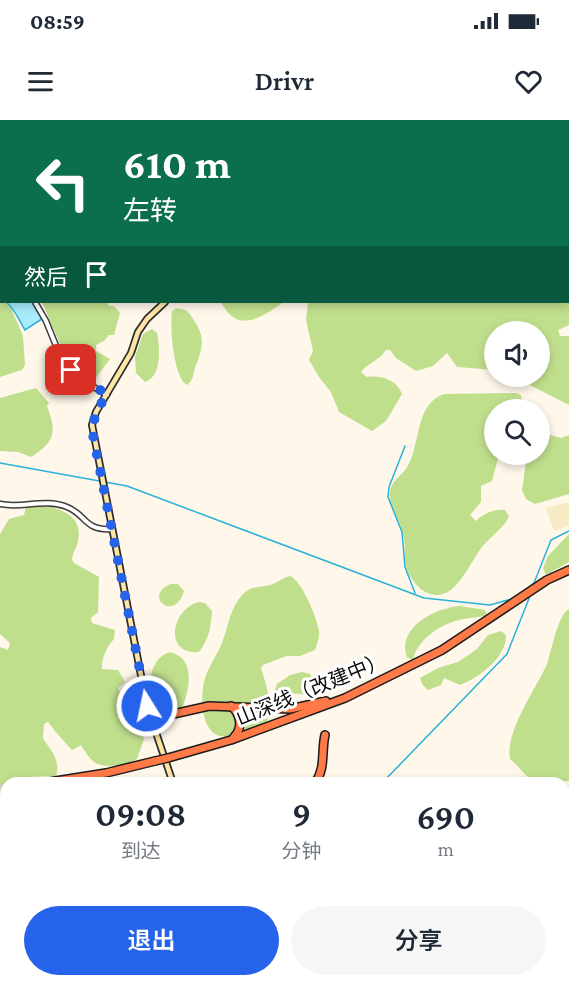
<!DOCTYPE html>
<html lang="zh">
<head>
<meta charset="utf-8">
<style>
	body { margin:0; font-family:"Crimson Pro","Noto Sans SC",serif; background:#f6f6f7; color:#1f2937; height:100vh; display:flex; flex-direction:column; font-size:22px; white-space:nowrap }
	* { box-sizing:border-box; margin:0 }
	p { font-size:20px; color:#747a83 }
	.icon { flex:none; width:33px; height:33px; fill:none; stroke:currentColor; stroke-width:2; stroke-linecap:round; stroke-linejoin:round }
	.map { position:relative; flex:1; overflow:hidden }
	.side { position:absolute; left:0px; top:657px; width:570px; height:210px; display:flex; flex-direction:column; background:#fff; border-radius:18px 18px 0 0; box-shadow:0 3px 9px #0003 }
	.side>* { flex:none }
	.banner { position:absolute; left:0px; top:0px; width:570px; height:183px; box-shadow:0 3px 9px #0003; background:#0b6e4f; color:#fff; overflow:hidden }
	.tools { position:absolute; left:484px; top:201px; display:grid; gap:12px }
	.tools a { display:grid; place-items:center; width:66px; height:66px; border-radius:50%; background:#fff; box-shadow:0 3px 9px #0003; font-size:30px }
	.pin { position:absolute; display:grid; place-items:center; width:51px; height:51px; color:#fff; margin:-26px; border-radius:12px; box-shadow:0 3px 9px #0006 }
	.me { position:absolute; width:66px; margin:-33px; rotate:350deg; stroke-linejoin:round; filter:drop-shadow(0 0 4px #0008) }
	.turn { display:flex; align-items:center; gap:21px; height:126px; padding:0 24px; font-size:27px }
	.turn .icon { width:78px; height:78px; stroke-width:2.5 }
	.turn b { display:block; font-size:42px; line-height:51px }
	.then { display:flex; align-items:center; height:57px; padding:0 24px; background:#0003; gap:12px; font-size:22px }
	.eta { display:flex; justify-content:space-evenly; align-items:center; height:102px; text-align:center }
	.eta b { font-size:36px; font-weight:600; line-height:42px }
	.primary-button { display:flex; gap:12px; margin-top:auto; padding:12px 24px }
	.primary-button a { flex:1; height:69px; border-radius:36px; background:#2563eb; color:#fff; font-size:24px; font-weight:600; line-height:69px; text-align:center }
	.primary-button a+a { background:#f6f6f7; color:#1f2937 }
	.status { display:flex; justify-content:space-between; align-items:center; height:42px; padding:0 30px; background:#fff; direction:ltr }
	.status svg { height:16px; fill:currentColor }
	header { display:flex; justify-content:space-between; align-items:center; height:78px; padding:0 24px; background:#fff; font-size:27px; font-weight:600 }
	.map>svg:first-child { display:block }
</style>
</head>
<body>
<div class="status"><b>08:59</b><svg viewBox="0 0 49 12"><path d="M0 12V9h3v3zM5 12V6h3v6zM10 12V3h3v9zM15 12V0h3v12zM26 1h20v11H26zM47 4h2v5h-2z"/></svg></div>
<header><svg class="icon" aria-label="menu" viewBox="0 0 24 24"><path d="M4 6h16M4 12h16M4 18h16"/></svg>Drivr<svg class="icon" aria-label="heart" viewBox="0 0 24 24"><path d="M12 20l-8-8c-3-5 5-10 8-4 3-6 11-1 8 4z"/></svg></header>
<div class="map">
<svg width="569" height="867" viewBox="0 0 569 867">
	<rect width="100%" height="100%" fill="#fff7e9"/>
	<path fill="#f7ebc6" d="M569,382V406L554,411L546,388Z"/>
	<g fill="#c0df8d">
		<path d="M0,0H140L2,2L1,143Z"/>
		<path d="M569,129V205L558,210L560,216H569V285L522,261L514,260L511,257L540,256V212H495V250L457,247L447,233L433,246L416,251L396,238L390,230H386C378,242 367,243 361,252L367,257C381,255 397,260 402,274L386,301L372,311L339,292L331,272L319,257L309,240L313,231L306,200L308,182H568Z"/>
		<path d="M0,178L11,188L23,216L25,245L22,250L0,257Z"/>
		<path d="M42,182H107L109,186H114L120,193L114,215H109L104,221L96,225V231L110,239L95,259C68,256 52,203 42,182Z"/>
		<path d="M220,182H283C272,191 248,208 233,197C228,194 224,186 220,182Z"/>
		<path d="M177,188L186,190L189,193C205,215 205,223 195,248C193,255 193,261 187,265C173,257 170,206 172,191Z"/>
		<path d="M152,209L157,213C160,228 162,256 145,262L136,253L135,237L143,214Z"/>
		<path d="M36,268L49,283L47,286C57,312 55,322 31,337L18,332L0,331V278Z"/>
		<path d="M516,273L521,275L522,280L517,289L495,290V334L499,335L492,361L481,366V382L470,395L476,401C485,393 493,389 505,390L509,397C502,410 488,418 479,431C471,443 464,458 453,468C434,486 411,466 406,446C404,436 406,424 403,414C400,399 388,386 390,371C392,360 401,356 406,349C421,327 414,284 444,274Z"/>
		<path d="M543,313L561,318L569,315V374L535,384L526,379L522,370L527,335L540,334V314Z"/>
		<path d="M46,386C64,390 83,397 78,421C77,427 73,432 72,439L74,443L99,457L98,492L91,498L92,503L115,510L114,519C107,526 101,539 102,549L118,550L125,562L118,568L125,582L127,599L139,607L144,619L137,639C127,645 103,650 93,641C88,637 84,630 81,625L72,630C63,621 55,611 48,602L44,604L43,618C50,630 61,639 56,656L27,657L20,660V663H6V689H0V527L8,530L10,523L0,514V414L9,399L24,395L26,387Z"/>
		<path d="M569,414V442L546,455L543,448L548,436Z"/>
		<path d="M290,456C302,461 317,498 319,511C320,517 317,524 315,530L300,536H286L263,545L261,548C266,564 275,590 265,605C251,607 234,619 220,616C200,611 200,574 205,558C209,545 219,533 223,520C229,504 230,488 243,474C252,465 262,468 273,464C279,461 283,458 290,456Z"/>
		<path d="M171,464H178L184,471C174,504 142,475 171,464Z"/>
		<path d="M199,482L205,483L212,491C211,507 209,519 199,532C163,535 171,489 199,482Z"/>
		<path d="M460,486L485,490L487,495C479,498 472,497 463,499C442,503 417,519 413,540L407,537C397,507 435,488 460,486Z"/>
		<path d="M569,489V661L535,663C525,656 519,646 510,639C505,611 536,569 547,544C552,530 557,496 569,489Z"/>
		<path d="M501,511L506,515C507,537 479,558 460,565L444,558L441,565L428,570L422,564L420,558L438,548L458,542L477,529L488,515Z"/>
		<path d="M170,532C196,538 190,570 182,588L175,590L169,585L160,588L157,594C148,574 145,540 170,532Z"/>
		<path d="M302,552L310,554L322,568V574C308,580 295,568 280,577L277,573H274L277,564L290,555Z"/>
		<path d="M569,677V769L564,768V678Z"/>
		<path d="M6,707V861H137V867H0V708Z"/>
		<path d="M564,782L569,784V867H317L316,861H564Z"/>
	</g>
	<path fill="#a8ebfc" stroke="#28b2d9" stroke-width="1.5" d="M6,182H32L42,199L25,210C19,200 15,189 6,182Z"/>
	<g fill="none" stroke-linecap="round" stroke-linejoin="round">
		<g stroke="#28b2d9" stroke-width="1.5">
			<path d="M405,326L389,367L388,377L402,412L405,447L415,473"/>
			<path d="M0,343L127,366L424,478L490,485L515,478"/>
			<path d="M534,463L551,420L569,411"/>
			<path d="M519,475L534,463"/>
			<path d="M382,663L507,534L530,476"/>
			<path d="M196,861V867"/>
			<path d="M307,861V867"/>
		</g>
		<path stroke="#dad4c8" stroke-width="7" stroke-dasharray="7 3.5" stroke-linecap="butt" d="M0,668H6"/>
		<defs>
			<g id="street">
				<path d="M0,149L2,150"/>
				<path d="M35,182L46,201L61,238L69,248L82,260L107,275"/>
				<path d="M0,384C22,389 44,378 67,387C87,395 84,411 112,409"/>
			</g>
			<g id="secondary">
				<path d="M174,0L175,2"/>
				<path d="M165,182L147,199L138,212L131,233L96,292L92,305L147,586L173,663"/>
				<path d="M200,861V867"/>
				<path d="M310,861V867"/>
			</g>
			<g id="highway">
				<path d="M231,586C241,594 243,608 234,617"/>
				<path d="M151,599L209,586L290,589L326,581"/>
				<path d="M168,638L231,620L345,578L442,530L547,460L569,450"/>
				<path d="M43,663L106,653L155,641"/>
				<path d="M315,663C326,648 321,632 325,615"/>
			</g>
		</defs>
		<use href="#street" stroke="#3e3e3e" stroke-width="7"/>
		<use href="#secondary" stroke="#2d2d2d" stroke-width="8"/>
		<use href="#highway" stroke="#1c1c1c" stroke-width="10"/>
		<use href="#street" stroke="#fff" stroke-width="4"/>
		<use href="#secondary" stroke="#ffe5a4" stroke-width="4.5"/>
		<use href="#highway" stroke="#ff7a47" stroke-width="7"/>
		<defs>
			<path id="highway-bridge" d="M155,641L168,638"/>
		</defs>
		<use href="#highway-bridge" stroke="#1c1c1c" stroke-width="10" stroke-linecap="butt"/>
		<use href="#highway-bridge" stroke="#ff7a47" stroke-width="7"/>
	</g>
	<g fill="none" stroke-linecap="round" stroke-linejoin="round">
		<path stroke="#2563eb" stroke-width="10" stroke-dasharray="0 18" d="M71,250L82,260L107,274L96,292L92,310L147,586"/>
	</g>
	<g text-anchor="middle" stroke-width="6" stroke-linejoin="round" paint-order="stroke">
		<g font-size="20" fill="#0b0b0b" stroke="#fff">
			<text transform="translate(311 569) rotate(-22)" y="7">山深线（改建中）</text>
		</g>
	</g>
</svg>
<div class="tools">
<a><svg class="icon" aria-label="sound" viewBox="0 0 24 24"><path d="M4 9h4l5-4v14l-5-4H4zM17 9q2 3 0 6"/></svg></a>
<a><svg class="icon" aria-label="search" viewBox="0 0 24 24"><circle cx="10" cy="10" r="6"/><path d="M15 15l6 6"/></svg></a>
</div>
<div class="pin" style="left:71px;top:250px;background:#d93025"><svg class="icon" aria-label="arrive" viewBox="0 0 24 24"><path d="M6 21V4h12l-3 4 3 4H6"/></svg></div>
<svg class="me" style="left:147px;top:586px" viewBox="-20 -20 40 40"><circle r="17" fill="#2563eb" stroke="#fff" stroke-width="3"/><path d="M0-11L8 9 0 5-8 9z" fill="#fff"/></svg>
<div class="banner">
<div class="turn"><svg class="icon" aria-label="left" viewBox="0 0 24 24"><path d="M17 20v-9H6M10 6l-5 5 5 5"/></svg><div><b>610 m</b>左转</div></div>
<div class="then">然后<svg class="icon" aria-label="arrive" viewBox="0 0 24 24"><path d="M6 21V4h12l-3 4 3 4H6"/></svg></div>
</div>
<section class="side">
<div class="eta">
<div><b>09:08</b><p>到达</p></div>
<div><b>9</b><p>分钟</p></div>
<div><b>690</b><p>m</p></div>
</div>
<div class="primary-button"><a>退出</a><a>分享</a></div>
</section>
</div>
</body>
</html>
